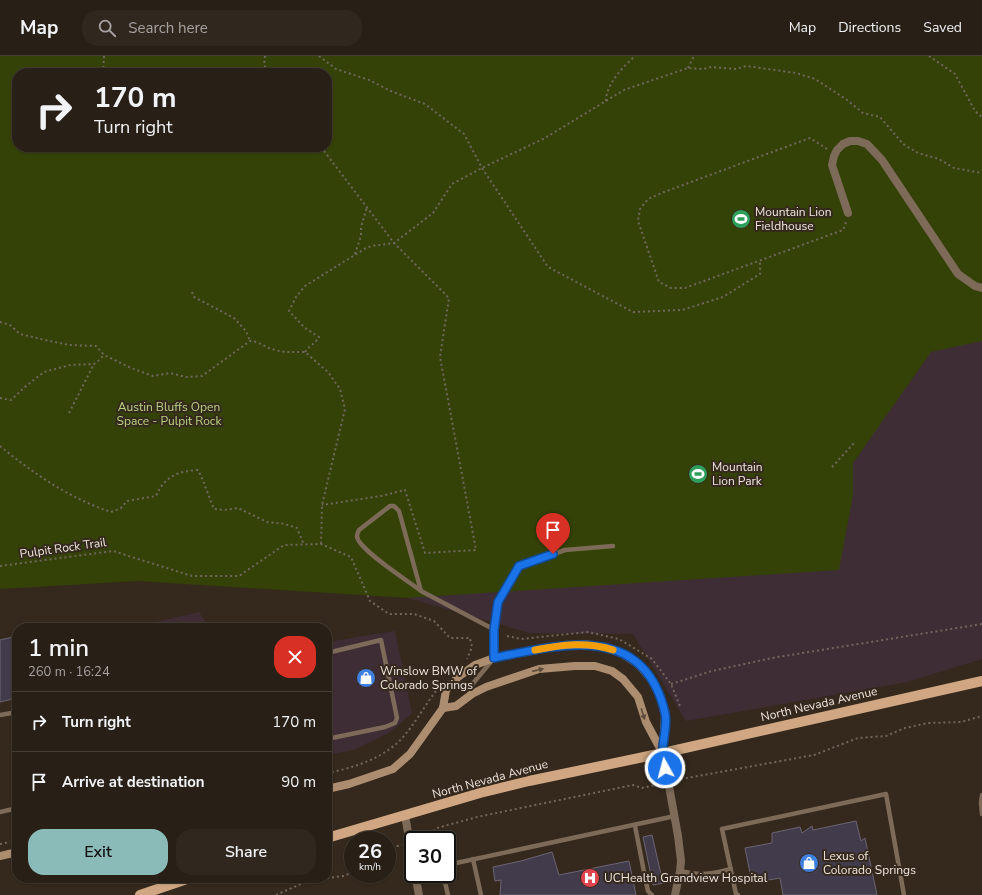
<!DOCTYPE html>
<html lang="en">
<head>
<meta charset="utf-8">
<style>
	body { margin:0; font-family:"Nunito Sans",sans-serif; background:#30271f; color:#f1f3f6; height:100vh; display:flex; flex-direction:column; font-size:15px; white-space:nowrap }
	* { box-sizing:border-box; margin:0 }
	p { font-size:13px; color:#a5a2a1 }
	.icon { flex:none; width:22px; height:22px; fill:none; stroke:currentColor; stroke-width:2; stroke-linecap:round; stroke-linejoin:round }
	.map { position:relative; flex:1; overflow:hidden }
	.side { position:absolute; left:12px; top:567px; width:320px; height:260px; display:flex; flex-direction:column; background:#281f16; border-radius:16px; box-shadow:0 1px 3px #0004,0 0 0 1px #443d35 }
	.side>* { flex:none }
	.hud { position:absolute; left:12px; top:12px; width:320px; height:84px; border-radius:16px; box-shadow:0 1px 3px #0004,0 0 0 1px #443d35; background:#281f16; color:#f1f3f6; overflow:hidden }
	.speed { position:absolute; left:344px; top:775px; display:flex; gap:8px; font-size:20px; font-weight:700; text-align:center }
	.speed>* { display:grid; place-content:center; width:52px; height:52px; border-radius:50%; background:#281f16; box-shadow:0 1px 3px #0004,0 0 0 1px #443d35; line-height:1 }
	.speed small { font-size:10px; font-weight:400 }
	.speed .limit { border:2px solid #111; border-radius:6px; background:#fff; color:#111 }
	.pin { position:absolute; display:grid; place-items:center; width:34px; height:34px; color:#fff; margin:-41px -17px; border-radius:50% 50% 50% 0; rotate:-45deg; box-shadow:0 0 4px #0007 }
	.pin .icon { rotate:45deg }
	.me { position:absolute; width:44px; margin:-22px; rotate:353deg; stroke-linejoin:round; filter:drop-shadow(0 0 3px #0008) }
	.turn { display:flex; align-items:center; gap:14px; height:84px; padding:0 16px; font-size:18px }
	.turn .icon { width:52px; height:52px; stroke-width:2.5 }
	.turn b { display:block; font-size:28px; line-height:34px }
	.round { display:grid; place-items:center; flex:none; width:42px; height:42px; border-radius:16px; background:#30271f }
	.headline { display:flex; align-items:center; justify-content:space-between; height:68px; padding:0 16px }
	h1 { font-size:24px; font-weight:600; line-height:30px }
	.action { display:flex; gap:8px; margin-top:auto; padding:8px 16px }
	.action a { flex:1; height:46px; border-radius:16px; background:#8bbbb9; color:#111; font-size:16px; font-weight:600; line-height:46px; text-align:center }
	.action a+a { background:#30271f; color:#f1f3f6 }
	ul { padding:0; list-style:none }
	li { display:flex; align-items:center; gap:12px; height:60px; padding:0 16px; border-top:1px solid #443d35 }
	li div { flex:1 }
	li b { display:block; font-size:15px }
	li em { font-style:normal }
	header { display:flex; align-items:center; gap:24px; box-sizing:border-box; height:56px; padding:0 20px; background:#281f16; border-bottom:1px solid #443d35 }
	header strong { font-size:19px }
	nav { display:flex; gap:22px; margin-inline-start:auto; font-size:14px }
	.search { width:280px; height:36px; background:#30271f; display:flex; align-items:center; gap:10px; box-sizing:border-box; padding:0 14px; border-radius:16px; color:#a5a2a1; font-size:15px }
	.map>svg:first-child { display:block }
</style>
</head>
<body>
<header>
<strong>Map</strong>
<div class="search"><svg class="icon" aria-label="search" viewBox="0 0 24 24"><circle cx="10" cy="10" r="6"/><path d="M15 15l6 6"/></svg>Search here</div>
<nav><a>Map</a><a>Directions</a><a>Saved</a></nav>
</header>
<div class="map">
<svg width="982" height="839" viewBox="0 0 982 839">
	<rect width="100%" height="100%" fill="#35291d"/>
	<g fill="#3f2d36">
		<path d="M199,556L209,572H130Z"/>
		<path d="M395,575L412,657L389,677L353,694L327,699V586Z"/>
	</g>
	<path fill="#3f2d35" d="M982,0V603L907,626L686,665L633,578L530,577L408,542L323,289L327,91V17Z"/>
	<path fill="#344208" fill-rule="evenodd" d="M0,0H982V285L931,296L853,407V439L839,514L408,542L137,525L0,533ZM17,17H327V91H17Z"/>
	<g fill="#423b4b" stroke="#6b6474">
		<path d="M17,580V642L0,646V584Z"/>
		<path d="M856,765L861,785L865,782L877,839H783L780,822L752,827L745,792L772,787V777L800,771L802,777L812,770L813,774Z"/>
		<path d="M652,779L663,827L653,829L643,781Z"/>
		<path d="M552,796L559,819L629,805L636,839H500L501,824L495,825L493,811L521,805Z"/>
	</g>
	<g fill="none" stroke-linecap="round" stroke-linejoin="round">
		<g stroke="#72675d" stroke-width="2" stroke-dasharray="2 3" stroke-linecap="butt">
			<path d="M265,0L264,9L269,17"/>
			<path d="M319,0L336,13L369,24L393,36L425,48L464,78L482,112L548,211L633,256L682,254L723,241L760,218V204"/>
			<path d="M929,0L955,18L975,55L982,61"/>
			<path d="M688,12L694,0"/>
			<path d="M103,17L104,0"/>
			<path d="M606,45C606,28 623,11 635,0"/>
			<path d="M321,91L394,187L449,242L440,301L476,494L425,497L405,434L381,440L322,449"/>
			<path d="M827,93L810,82L664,136L648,143L640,153L638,165L659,226L671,232H685L843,174L846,166"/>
			<path d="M355,198L361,180V171L367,151"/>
			<path d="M192,236L194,241L234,262L246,275L250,285"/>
			<path d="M0,266L10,269L20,278L45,284L69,289L96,290L104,299L131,312L153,320L170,317L186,321L202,320L250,285C258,285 265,291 272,293C283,297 293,296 305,296L328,316L340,333L345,353L322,449L321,488"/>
			<path d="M305,296C309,290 316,287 319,281L305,272L289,255L296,241L305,230L366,192L372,190L394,187L433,157L452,128L482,112L545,82L624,34L688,12L703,13L711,11L736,13L746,10L796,17L815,23L847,44L863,57L880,61L903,88L918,97L939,103L954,112L982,117"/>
			<path d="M0,342L11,344L26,330L44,316L70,309L94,308L98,305L104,299"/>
			<path d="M69,357L94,308"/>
			<path d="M0,390C34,418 69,442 111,456L121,452L127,445L156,440C164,421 178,415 198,414C205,427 208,440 214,453L224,454L238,452L267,466L285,468L297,472L304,489"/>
			<path d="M832,411L855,386"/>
			<path d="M0,510L113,495L192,520H239L284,489L321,488L351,501L370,545L389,558H414L434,565L450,582H470L472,591L467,603"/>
			<path d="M507,580L521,583L588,576L619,583L652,603L671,628L680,650"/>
			<path d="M671,628L712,615L772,602L982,568"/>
			<path d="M327,717C354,712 385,702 404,680C416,666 425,649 436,635"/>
			<path d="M676,724L814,699L858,682L886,680L905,672L928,667L961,666L982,660"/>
			<path d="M421,784L437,772L477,761L633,729L642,732L660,728"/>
			<path d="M0,788L10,786"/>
			<path d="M387,792L402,789"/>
			<path d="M327,822L344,820L353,816"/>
			<path d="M276,839L312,823L324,822"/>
		</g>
		<g stroke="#7d6a58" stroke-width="4.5">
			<path d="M421,535C410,526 357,493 357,480C357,478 358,476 359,474L390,450H394L399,455L421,535L495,574"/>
			<path d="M327,597L381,584L397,662L395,667L385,671L327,683"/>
			<path d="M472,638L470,631L494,602L495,574L498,546L519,510L565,494L613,490"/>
			<path d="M0,659L17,656"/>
			<path d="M982,739L981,746L982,758"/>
			<path d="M0,756L13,753L17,784"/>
			<path d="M635,770L646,826L648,835L652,839"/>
			<path d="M473,803L481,839"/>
			<path d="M447,809L675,760"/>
			<path d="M680,815C699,820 713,818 731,813"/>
			<path d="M443,818L448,839"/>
			<path d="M738,839L736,838L722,773L886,738L904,839"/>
		</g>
		<g stroke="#7d6a58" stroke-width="8">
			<path d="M848,157L832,109L834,100L837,94L843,88L850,85H858L867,88L882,104L958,218L975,230L982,232"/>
			<path d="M663,697L678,780L681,805L680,815L675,839"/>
			<path d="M405,759L413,806"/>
			<path d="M415,818L419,839"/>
		</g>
		<g stroke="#ac8d70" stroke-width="8">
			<path d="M443,652L456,650L472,638L486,631L539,613L575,610H595L612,615L623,623L638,641L646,666L662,696"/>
			<path d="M327,733L349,728L393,713L410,698L443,652L446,634L458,621L475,609L494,602L552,591L583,588L603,591L621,597L638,608L650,622L660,639L665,660L663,697"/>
			<path d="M0,800L17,796"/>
		</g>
		<g stroke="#d0a782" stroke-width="10">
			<path d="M327,782L480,737L529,725L663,697L982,625"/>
			<path d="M140,839L190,822"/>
		</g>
	</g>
	<defs><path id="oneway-solid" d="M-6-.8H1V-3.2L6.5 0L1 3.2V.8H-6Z"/></defs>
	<g fill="#5f4c3a">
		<use href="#oneway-solid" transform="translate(538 614) rotate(-13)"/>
		<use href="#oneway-solid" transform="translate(643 658) rotate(73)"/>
	</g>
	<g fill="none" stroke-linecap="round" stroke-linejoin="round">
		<defs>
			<path id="route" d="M553,498L519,510L498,546L494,574V602C562,588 644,566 665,657C668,670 662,684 663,697C663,701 664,707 665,712"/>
		</defs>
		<use href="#route" stroke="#114b97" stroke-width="10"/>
		<use href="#route" stroke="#1a73e8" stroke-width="7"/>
		<path stroke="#f59e0b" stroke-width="7" d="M535,594C560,589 588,585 613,594"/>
	</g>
	<defs>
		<symbol id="stadium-disc" viewBox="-11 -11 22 22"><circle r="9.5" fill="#2e9e5b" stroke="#35291d"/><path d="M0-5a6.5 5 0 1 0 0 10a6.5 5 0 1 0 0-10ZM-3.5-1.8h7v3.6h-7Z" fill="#fff"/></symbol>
		<symbol id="shop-disc" viewBox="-11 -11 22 22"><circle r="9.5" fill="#3f7fe0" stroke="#35291d"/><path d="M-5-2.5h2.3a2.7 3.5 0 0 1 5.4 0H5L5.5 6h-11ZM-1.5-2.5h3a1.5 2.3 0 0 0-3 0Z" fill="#fff"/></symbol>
		<symbol id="hospital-disc" viewBox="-11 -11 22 22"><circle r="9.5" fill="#e0444e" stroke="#35291d"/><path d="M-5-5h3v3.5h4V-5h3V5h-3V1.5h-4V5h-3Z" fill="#fff"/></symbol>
	</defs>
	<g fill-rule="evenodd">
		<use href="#stadium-disc" x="730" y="152" width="22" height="22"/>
		<use href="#stadium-disc" x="687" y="407" width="22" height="22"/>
		<use href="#shop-disc" x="355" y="611" width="22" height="22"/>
		<use href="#shop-disc" x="798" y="796" width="22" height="22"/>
		<use href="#hospital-disc" x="579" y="811" width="22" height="22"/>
	</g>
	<g text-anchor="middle" stroke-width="4" stroke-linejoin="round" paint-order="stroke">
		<g font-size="12" fill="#eee5de" stroke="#35291d" text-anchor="start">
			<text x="755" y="160">Mountain Lion<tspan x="755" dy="14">Fieldhouse</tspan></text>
			<text x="712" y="415">Mountain<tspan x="712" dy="14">Lion Park</tspan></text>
			<text x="380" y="619">Winslow BMW of<tspan x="380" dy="14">Colorado Springs</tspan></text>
			<text x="823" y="804">Lexus of<tspan x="823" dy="14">Colorado Springs</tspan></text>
			<text x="604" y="826">UCHealth Grandview Hospital</text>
		</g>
		<g font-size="12" fill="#b9d381" stroke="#35291d">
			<text x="169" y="355">Austin Bluffs Open<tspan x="169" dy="14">Space - Pulpit Rock</tspan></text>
		</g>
		<g font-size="12" fill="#eee5de" stroke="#35291d">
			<text transform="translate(63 492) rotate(-8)" y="4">Pulpit Rock Trail</text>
			<text transform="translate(819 648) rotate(-13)" y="4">North Nevada Avenue</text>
			<text transform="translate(490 723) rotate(-15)" y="4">North Nevada Avenue</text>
		</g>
	</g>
</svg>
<div class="speed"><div>26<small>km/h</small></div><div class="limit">30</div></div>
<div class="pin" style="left:553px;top:498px;background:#d93025"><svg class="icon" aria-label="arrive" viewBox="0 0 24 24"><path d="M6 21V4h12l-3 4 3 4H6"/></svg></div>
<svg class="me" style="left:665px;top:712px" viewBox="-20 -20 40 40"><circle r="17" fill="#1a73e8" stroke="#fff" stroke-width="3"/><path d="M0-11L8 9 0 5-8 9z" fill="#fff"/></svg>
<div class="hud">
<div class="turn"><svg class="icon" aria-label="right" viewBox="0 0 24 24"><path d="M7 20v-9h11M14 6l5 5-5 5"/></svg><div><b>170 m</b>Turn right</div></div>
</div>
<section class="side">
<div class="headline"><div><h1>1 min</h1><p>260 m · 16:24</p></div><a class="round" style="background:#d93025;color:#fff"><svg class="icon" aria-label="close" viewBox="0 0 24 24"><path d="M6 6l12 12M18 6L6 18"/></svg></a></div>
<ul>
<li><svg class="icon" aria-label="right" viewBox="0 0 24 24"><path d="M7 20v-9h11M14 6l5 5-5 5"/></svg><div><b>Turn right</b></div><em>170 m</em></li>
<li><svg class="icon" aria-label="arrive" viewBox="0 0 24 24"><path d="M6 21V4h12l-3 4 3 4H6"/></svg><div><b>Arrive at destination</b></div><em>90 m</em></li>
</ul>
<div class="action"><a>Exit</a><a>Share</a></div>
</section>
</div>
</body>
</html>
